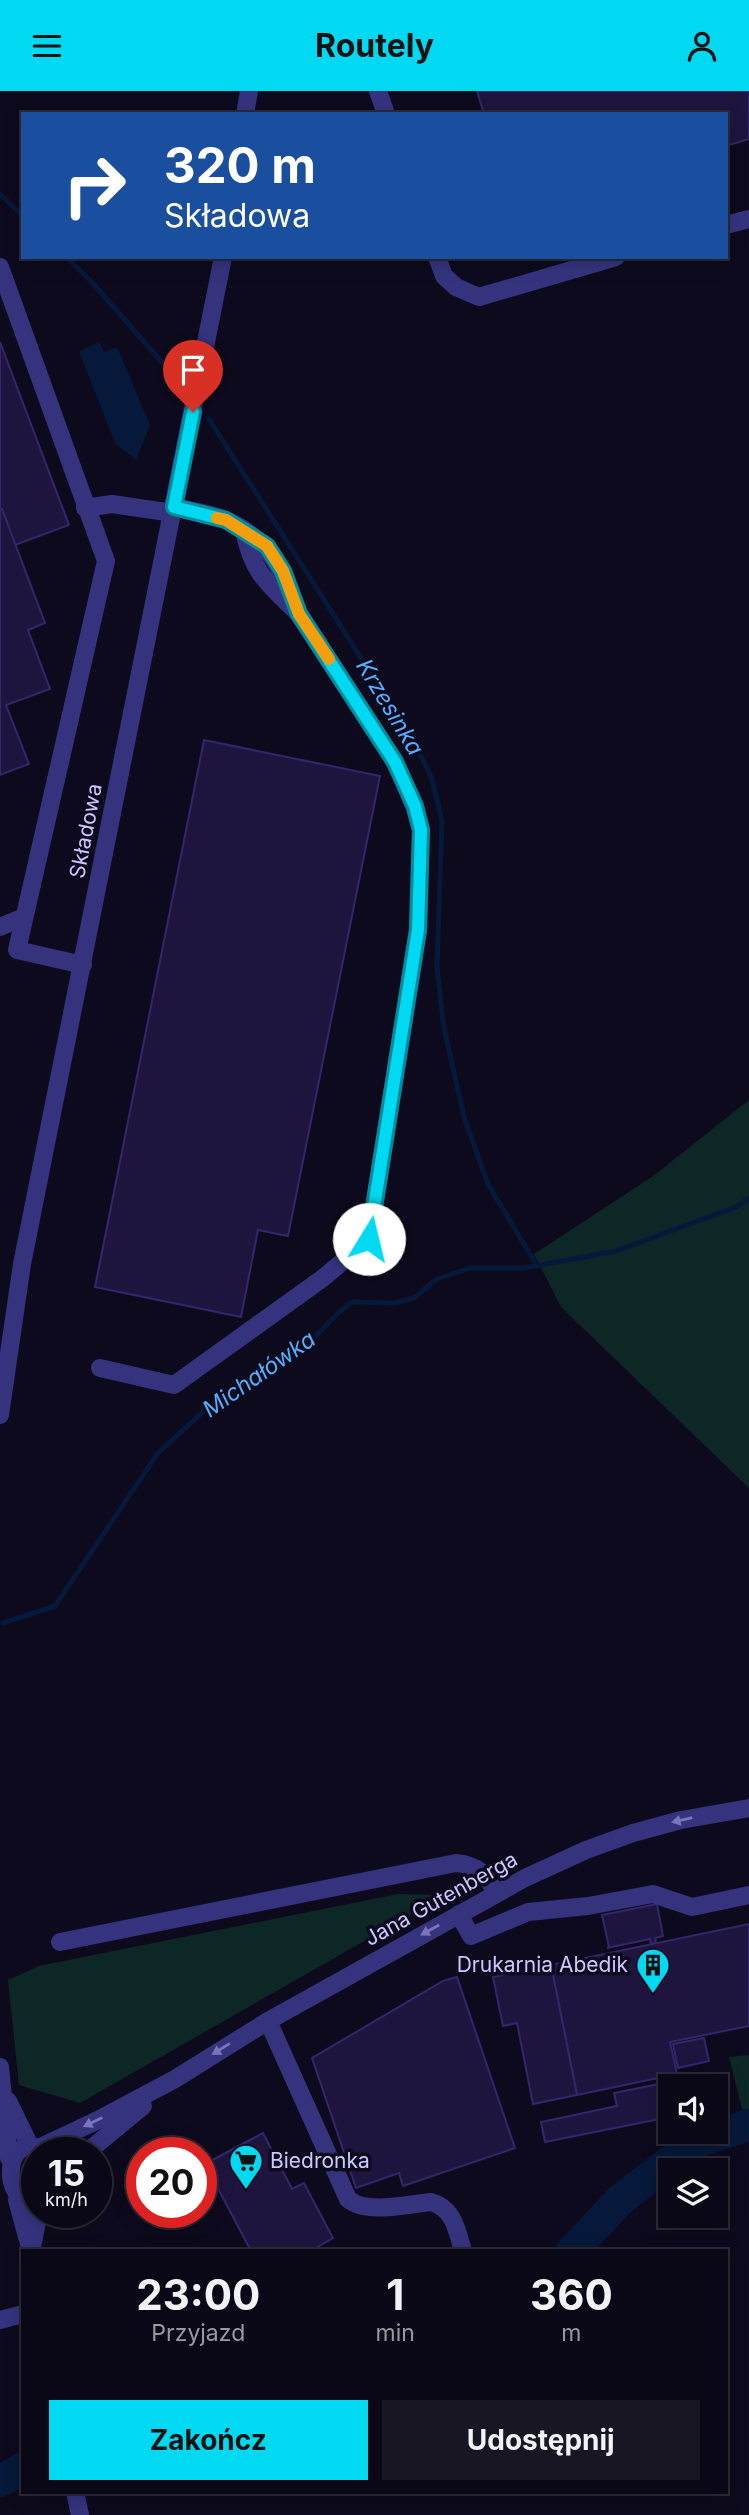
<!DOCTYPE html>
<html lang="pl">
<head>
<meta charset="utf-8">
<style>
	body { margin:0; font-family:Inter,sans-serif; background:#181623; color:#f1f3f6; height:100vh; display:flex; flex-direction:column; font-size:26px; white-space:nowrap }
	* { box-sizing:border-box; margin:0 }
	p { font-size:23px; color:#999aa1 }
	.icon { flex:none; width:38px; height:38px; fill:none; stroke:currentColor; stroke-width:2; stroke-linecap:round; stroke-linejoin:round }
	.map { position:relative; flex:1; overflow:hidden }
	.sheet { position:absolute; left:21px; top:2158px; width:707px; height:245px; display:flex; flex-direction:column; background:#0a0816; border-radius:0px; box-shadow:0 4px 18px #0003,0 0 0 2px #2a2935 }
	.sheet>* { flex:none }
	.banner { position:absolute; left:21px; top:21px; width:707px; height:147px; border-radius:0px; box-shadow:0 4px 18px #0003,0 0 0 2px #2a2935; background:#1a4fa0; color:#fff; overflow:hidden }
	.controls { position:absolute; left:658px; top:1983px; display:grid; gap:14px }
	.controls a { display:grid; place-items:center; width:70px; height:70px; border-radius:0px; background:#0a0816; box-shadow:0 4px 18px #0003,0 0 0 2px #2a2935; font-size:35px }
	.speed { position:absolute; left:21px; top:2046px; display:flex; gap:14px; font-size:35px; font-weight:700; text-align:center }
	.speed>* { display:grid; place-content:center; width:91px; height:91px; border-radius:50%; background:#0a0816; box-shadow:0 4px 18px #0003,0 0 0 2px #2a2935; line-height:1 }
	.speed small { font-size:18px; font-weight:400 }
	.speed .limit { border:10px solid #d22; background:#fff; color:#111 }
	.pin { position:absolute; display:grid; place-items:center; width:60px; height:60px; color:#fff; margin:-72px -30px; border-radius:50% 50% 50% 0; rotate:-45deg; box-shadow:0 0 7px #0007 }
	.pin .icon { rotate:45deg }
	.me { position:absolute; width:77px; margin:-38px; rotate:9deg; stroke-linejoin:round; filter:drop-shadow(0 0 5px #0008) }
	.turn { display:flex; align-items:center; gap:24px; height:147px; padding:0 28px; font-size:32px }
	.turn .icon { width:91px; height:91px; stroke-width:2.5 }
	.turn b { display:block; font-size:49px; line-height:60px }
	.eta { display:flex; justify-content:space-evenly; align-items:center; height:119px; text-align:center }
	.eta b { font-size:42px; font-weight:700; line-height:49px }
	.button { display:flex; gap:14px; margin-top:auto; padding:14px 28px }
	.button a { flex:1; height:80px; border-radius:0px; background:#00d9f1; color:#111; font-size:28px; font-weight:700; line-height:80px; text-align:center }
	.button a+a { background:#181623; color:#f1f3f6 }
	header { display:flex; justify-content:space-between; align-items:center; height:91px; padding:0 28px; background:#00d9f1; color:#111; font-size:32px; font-weight:700 }
	.map>svg:first-child { display:block }
</style>
</head>
<body>
<header><svg class="icon" aria-label="menu" viewBox="0 0 24 24"><path d="M4 6h16M4 12h16M4 18h16"/></svg>Routely<svg class="icon" aria-label="person" viewBox="0 0 24 24"><circle cx="12" cy="8" r="4"/><path d="M4 21q1-7 8-7t8 7"/></svg></header>
<div class="map">
<svg width="749" height="2424" viewBox="0 0 749 2424">
	<rect width="100%" height="100%" fill="#0d0a1d"/>
	<g fill="#0d2726">
		<path d="M749,1009V1397L561,1216L534,1163L652,1086Z"/>
		<path d="M398,1803L445,1804L80,2012L19,1994L8,1889L39,1875Z"/>
		<path d="M749,1964V2021L743,2022L729,1966Z"/>
	</g>
	<path fill="#06193a" d="M99,251L104,261L117,256L150,334L136,369L115,352L79,260Z"/>
	<g fill="none" stroke-linecap="round" stroke-linejoin="round">
		<g stroke="#06193a" stroke-width="5">
			<path d="M0,103L23,125"/>
			<path d="M66,166L90,189L181,293"/>
			<path d="M209,328L412,647L432,688L442,730L437,876L443,932L464,1026L488,1093L537,1175"/>
			<path d="M3,1532L55,1515L158,1362L217,1308L291,1266L312,1249L338,1222L352,1211L394,1212L414,1207L437,1188L470,1177H525L616,1160L736,1116L749,1107"/>
		</g>
		<g stroke="#06193a" stroke-width="32">
			<path d="M572,2160L620,2109L694,2052L749,2034"/>
			<path d="M0,2390L23,2377"/>
		</g>
	</g>
	<g fill="#1e153f" stroke="#34266c" stroke-width="2">
		<path d="M477,0H749V48L726,55V23H484Z"/>
		<path d="M0,251L69,434L15,454L2,418H0Z"/>
		<path d="M0,418H2L45,532L28,539L50,598L6,614L29,673L0,684Z"/>
		<path d="M204,649L380,685L288,1145L258,1139L241,1226L95,1196Z"/>
		<path d="M657,1813L663,1845L655,1847L656,1852L651,1853L650,1848L607,1857L609,1856L602,1824Z"/>
		<path d="M749,1833V1935L670,1951L677,1983L577,2004L551,1874Z"/>
		<path d="M551,1874L577,2004L533,2013L517,1932L503,1935L493,1886Z"/>
		<path d="M457,1886L515,2057L403,2095L399,2082L356,2097L312,1967L443,1890Z"/>
		<path d="M704,1947L709,1970L678,1977L673,1953Z"/>
		<path d="M679,1989L681,1995H670V2026L545,2051L541,2031L617,2015L614,2002Z"/>
		<path d="M263,2042L292,2098L304,2092L333,2147L310,2160H251L205,2073Z"/>
	</g>
	<g fill="none" stroke-linecap="round" stroke-linejoin="round">
		<g stroke="#35337e" stroke-width="18">
			<path d="M378,0L386,23"/>
			<path d="M245,23L249,0"/>
			<path d="M726,134L749,128"/>
			<path d="M437,166L444,185L456,196L479,206L616,166"/>
			<path d="M0,176L106,470L17,859L83,874"/>
			<path d="M174,416C191,420 211,422 228,430C272,450 283,481 299,523C269,494 252,482 244,439"/>
			<path d="M85,417L112,413L173,422"/>
			<path d="M0,836L24,826"/>
			<path d="M100,1277L174,1294L323,1187L369,1148L418,839L421,739L414,715L395,671L299,523"/>
			<path d="M0,1324L22,1173L223,166"/>
			<path d="M459,1823L471,1845L528,1821L588,1815L653,1803L692,1816L749,1804"/>
			<path d="M60,1851L456,1772C478,1774 486,1783 496,1802"/>
			<path d="M268,1930L348,2108C366,2124 409,2113 431,2111C454,2117 457,2140 463,2160"/>
			<path d="M0,1976L9,2067"/>
			<path d="M8,2010L30,2055"/>
			<path d="M41,2056L98,2029L175,1988L268,1930L525,1787L586,1759L633,1742L681,1729L749,1717"/>
			<path d="M86,2062L143,2015"/>
			<path d="M17,2109L31,2160"/>
			<path d="M37,2112C0,2116 0,2032 51,2062"/>
			<path d="M32,2156L39,2121"/>
			<path d="M0,2229L23,2223"/>
			<path d="M75,2401L80,2424"/>
		</g>
	</g>
	<defs><path id="oneway-solid" d="M-6-.8H1V-3.2L6.5 0L1 3.2V.8H-6Z" transform="scale(1.75)"/></defs>
	<g fill="#7975b8">
		<use href="#oneway-solid" transform="translate(682 1729) rotate(167)"/>
		<use href="#oneway-solid" transform="translate(430 1839) rotate(151)"/>
		<use href="#oneway-solid" transform="translate(221 1958) rotate(148)"/>
		<use href="#oneway-solid" transform="translate(93 2031) rotate(154)"/>
	</g>
	<g fill="none" stroke-linecap="round" stroke-linejoin="round">
		<defs>
			<path id="route" d="M193,321L174,416L226,429L267,455L283,480L299,523L395,671L415,715L421,739L418,839L369,1148"/>
		</defs>
		<use href="#route" stroke="#008d9d" stroke-width="18"/>
		<use href="#route" stroke="#00d9f1" stroke-width="12"/>
		<path stroke="#f59e0b" stroke-width="12" d="M217,427L226,429L267,455L283,480L299,523L329,568"/>
	</g>
	<defs>
		<symbol id="building-pin" viewBox="-11 -11 22 30"><path d="M0 17L-7.5 6A9.5 9.5 0 1 1 7.5 6Z" fill="#00d9f1" stroke="#0d0a1d"/><path d="M-4-6H4V6H1V3H-1V6H-4ZM-2.5-4.3h1.7v1.8h-1.7ZM.8-4.3h1.7v1.8H.8ZM-2.5-1h1.7V.8h-1.7ZM.8-1h1.7V.8H.8Z" fill="#111"/></symbol>
		<symbol id="supermarket-pin" viewBox="-11 -11 22 30"><path d="M0 17L-7.5 6A9.5 9.5 0 1 1 7.5 6Z" fill="#00d9f1" stroke="#0d0a1d"/><path d="M-6-5.5h2.5l.6 2H6L4.5 2H-2.5L-4.4-4H-6ZM-1.5 3.2a1.3 1.3 0 1 0 .1 0ZM3 3.2a1.3 1.3 0 1 0 .1 0Z" fill="#111"/></symbol>
	</defs>
	<g fill-rule="evenodd">
		<use href="#building-pin" x="634" y="1855" width="38" height="52"/>
		<use href="#supermarket-pin" x="227" y="2051" width="38" height="52"/>
	</g>
	<g text-anchor="middle" stroke-width="7" stroke-linejoin="round" paint-order="stroke">
		<g font-size="21" fill="#cdc6ff" stroke="#0d0a1d">
			<text transform="translate(86 740) rotate(-79)" y="7">Składowa</text>
			<text transform="translate(441 1808) rotate(-29)" y="7">Jana Gutenberga</text>
		</g>
		<g font-size="21" fill="#cdc6ff" stroke="#0d0a1d" text-anchor="end">
			<text x="628" y="1881">Drukarnia Abedik</text>
			<text x="270" y="2077" text-anchor="start">Biedronka</text>
		</g>
		<g font-size="23" font-style="italic" fill="#54b0ff" stroke="#0d0a1d">
			<text transform="translate(390 616) rotate(59)" y="8">Krzesinka</text>
			<text transform="translate(259 1283) rotate(-35)" y="8">Michałówka</text>
		</g>
	</g>
</svg>
<div class="controls">
<a><svg class="icon" aria-label="sound" viewBox="0 0 24 24"><path d="M4 9h4l5-4v14l-5-4H4zM17 9q2 3 0 6"/></svg></a>
<a><svg class="icon" aria-label="layers" viewBox="0 0 24 24"><path d="M12 4l9 5-9 5-9-5zM3 14l9 5 9-5"/></svg></a>
</div>
<div class="speed"><div>15<small>km/h</small></div><div class="limit">20</div></div>
<div class="pin" style="left:193px;top:321px;background:#d93025"><svg class="icon" aria-label="arrive" viewBox="0 0 24 24"><path d="M6 21V4h12l-3 4 3 4H6"/></svg></div>
<svg class="me" style="left:369px;top:1148px" viewBox="-20 -20 40 40"><circle r="19" fill="#fff"/><path d="M0-13L10 11 0 6-10 11z" fill="#00d9f1"/></svg>
<div class="banner">
<div class="turn"><svg class="icon" aria-label="right" viewBox="0 0 24 24"><path d="M7 20v-9h11M14 6l5 5-5 5"/></svg><div><b>320 m</b>Składowa</div></div>
</div>
<section class="sheet">
<div class="eta">
<div><b>23:00</b><p>Przyjazd</p></div>
<div><b>1</b><p>min</p></div>
<div><b>360</b><p>m</p></div>
</div>
<div class="button"><a>Zakończ</a><a>Udostępnij</a></div>
</section>
</div>
</body>
</html>
